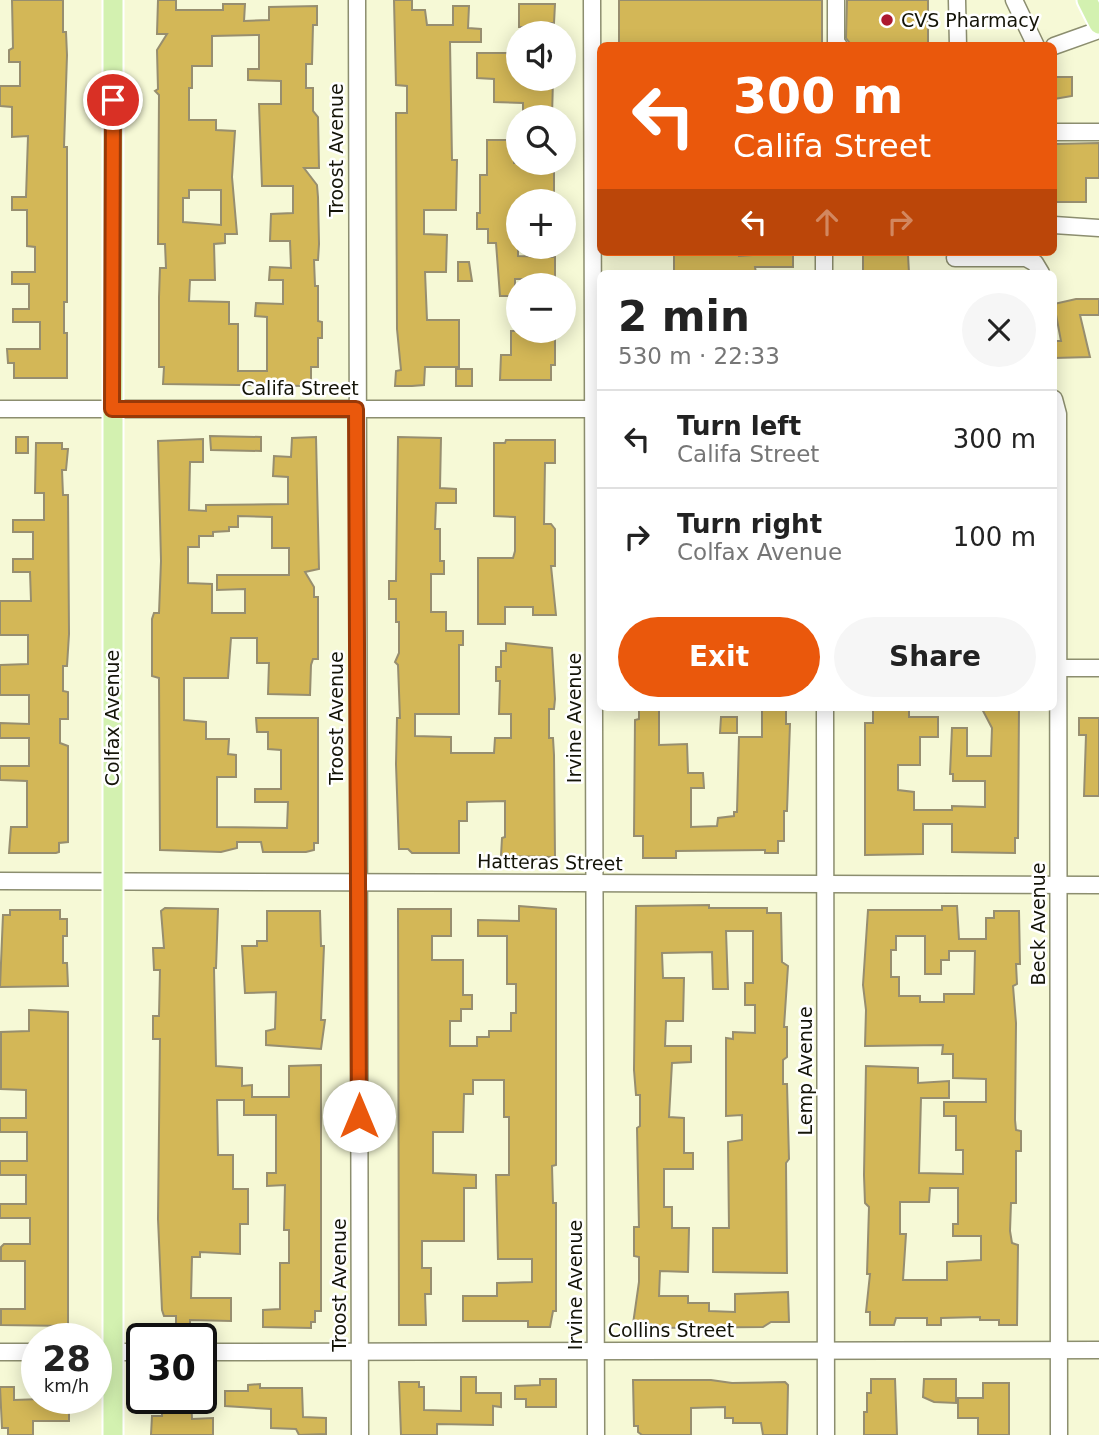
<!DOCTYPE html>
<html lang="en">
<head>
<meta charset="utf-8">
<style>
	body { margin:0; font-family:"DejaVu Sans",sans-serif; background:#f6f6f6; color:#222; height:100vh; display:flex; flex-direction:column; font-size:26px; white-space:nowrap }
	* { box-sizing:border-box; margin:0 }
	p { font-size:23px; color:#767676 }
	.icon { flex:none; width:38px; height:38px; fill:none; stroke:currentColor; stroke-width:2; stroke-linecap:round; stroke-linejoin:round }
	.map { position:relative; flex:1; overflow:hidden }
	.details { position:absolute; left:597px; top:270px; width:460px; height:441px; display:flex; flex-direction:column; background:#fff; border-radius:10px; box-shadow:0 4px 18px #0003 }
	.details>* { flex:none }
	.banner { position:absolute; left:597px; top:42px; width:460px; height:214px; border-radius:10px; box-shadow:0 4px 18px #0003; background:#ea580c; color:#fff; overflow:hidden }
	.fabs { position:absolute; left:506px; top:21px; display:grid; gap:14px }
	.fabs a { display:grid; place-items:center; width:70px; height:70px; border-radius:50%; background:#fff; box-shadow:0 4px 18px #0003; font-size:35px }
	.speed { position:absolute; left:21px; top:1323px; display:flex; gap:14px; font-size:35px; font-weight:700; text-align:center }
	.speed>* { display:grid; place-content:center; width:91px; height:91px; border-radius:50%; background:#fff; box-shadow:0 4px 18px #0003; line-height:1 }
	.speed small { font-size:18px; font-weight:400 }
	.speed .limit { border:4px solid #111; border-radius:10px; background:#fff; color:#111 }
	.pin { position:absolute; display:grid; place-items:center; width:60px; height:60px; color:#fff; margin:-30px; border:4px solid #fff; border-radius:50%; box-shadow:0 2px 7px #0007 }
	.me { position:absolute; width:77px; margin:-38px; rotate:0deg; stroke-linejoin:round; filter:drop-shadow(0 0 5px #0008) }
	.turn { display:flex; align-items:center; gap:24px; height:147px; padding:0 21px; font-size:32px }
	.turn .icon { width:91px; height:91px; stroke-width:2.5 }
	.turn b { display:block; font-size:49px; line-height:60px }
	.lanes { display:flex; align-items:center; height:66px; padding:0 21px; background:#0003; justify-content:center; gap:35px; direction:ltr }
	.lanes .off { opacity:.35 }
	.round { display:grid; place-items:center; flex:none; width:74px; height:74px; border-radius:37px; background:#f6f6f6 }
	.summary { display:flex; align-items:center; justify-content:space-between; height:119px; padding:0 21px }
	h1 { font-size:42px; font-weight:800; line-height:52px }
	.primary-button { display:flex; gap:14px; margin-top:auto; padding:14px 21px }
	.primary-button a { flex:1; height:80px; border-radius:42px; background:#ea580c; color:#fff; font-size:28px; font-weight:800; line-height:80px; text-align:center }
	.primary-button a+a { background:#f6f6f6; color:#222 }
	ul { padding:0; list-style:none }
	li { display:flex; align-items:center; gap:21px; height:98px; padding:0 21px; border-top:2px solid #e0e0e0 }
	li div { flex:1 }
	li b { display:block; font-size:26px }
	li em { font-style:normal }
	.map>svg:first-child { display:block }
</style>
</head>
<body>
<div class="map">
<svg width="1099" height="1435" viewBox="0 0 1099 1435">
	<rect width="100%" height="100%" fill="#f6f9d6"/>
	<g fill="#d3b757" stroke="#978e6f" stroke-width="2" fill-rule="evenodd">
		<path d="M12,0H63V32H66L67,55L64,147H67V302H64V333H67V378H14V363H8L7,349H40V322H13V309H29V284H12V272H35V247L27,246V210H12V197H26L28,136L12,137V107L0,106V86H20V62H9V50L13,48Z"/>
		<path d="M158,0H176V10H223V4H245L244,21L269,20V7L317,6V25H313L312,64H306V88H313V111L318,117L319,168H304L317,185L318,197L319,244L318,260H314L315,286H318V321L322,322V338H318V367H311V381H307V386L163,384L164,367H159V297L160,268H166L165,244H158L159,95L155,91L158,89L157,50L167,34H157ZM259,35V69H248V80L281,81V104H259L262,186H293V213L271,214L270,241H290L291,268L270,267L269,280H283V304L256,303L255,316L267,317V371H238V324H229V302L189,301L190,280H215L214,244L225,243V234H237L232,177L235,131L216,130V120H189V88H192V66H212V36ZM189,190H221V225L183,222V198H189Z"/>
		<path d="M394,0H412V10H425L427,25H453V6H469L468,28L481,29V42H450L452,160H457L456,210H424V234L447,235L446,272H425L427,320H459V367H425L424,385L412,386H395L396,371L401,370L397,329L396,113H407V86L396,85Z"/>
		<rect x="619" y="0" width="203" height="46"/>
		<path d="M847,0H928V46H852L846,38Z"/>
		<path d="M519,4H555L554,23H534V27H519Z"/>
		<path d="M477,53H518V79H553L552,117H523V103L494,102V79L477,78Z"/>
		<path d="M1054,77H1072V96L1054,99Z"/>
		<path d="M487,140H514V163H554V201H518V256L555,257V279H515V296H500L496,243H488V229H477V213H480V175H487Z"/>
		<path d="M1099,143V178H1086V202H1054V144Z"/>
		<path d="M674,252H739V256L793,252V267H755L756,273H674Z"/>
		<path d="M863,254L908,255L909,273H863Z"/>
		<path d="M458,262H469L472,281H458Z"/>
		<path d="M1076,299H1099V315H1080L1090,357L1054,358V341H1061L1054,304Z"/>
		<path d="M511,331H555V365H551V380H500L501,355H511Z"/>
		<rect x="456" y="369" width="16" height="17"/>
		<path d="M210,436L261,437V451L211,450Z"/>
		<rect x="16" y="437" width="12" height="16"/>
		<path d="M316,437L319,569L305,572L314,587V597H318V659H313L311,665L310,695L268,694L269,663H257V638H231L228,678H184V720L206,722V739H229L228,754L236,755V777H217V827L287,828L288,802H255V789H281V750L268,749V732H257L256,718H318V843H314V850L306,852H263L261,842H237V848L221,852L160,850L159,678L152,676V619L154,613H159L161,561L158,441L203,439V462H190L189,510L206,511V505L288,504V477L273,476L274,456L291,457L292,438ZM238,516L272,517V548H289V575H217V590L245,589V613H212V584L188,583V547H199V536H213V532L229,531V527H238Z"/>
		<path d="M398,437L441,438L440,488L456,489V503H436L435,529H440V561H444V574H431V612H446V631H463V645H459V714H415V736L451,737V753H494L495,738H511V714H499L500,681H496V667H501V651H506V643L552,648L555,699L554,709H549V738H553L554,755L555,857L501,856L502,838L505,837V801L467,802V821H459V853H412L408,849H399L396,764L397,718H400L398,665L395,662L399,653V622H396V599H389V581H396Z"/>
		<path d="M506,440H555V463H545L544,524H551L555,529V566H551L556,615H533V607H505V624H478V558H513L515,551V517L494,516V443H505Z"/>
		<path d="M36,443H62V449H68L66,470H62L63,495H68L69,634L67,666H63V691L68,692V719H60V743L68,746V842L59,843V852L56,853H9L11,827H27V781L0,780V766H29V738H0V723L29,724V695H0V665L28,664V635H0V601H31L30,572H13V559H33V532H13V520H44V493H35Z"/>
		<path d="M639,707H659V745L687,744L688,773H703L704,788H691V827L717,826L718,818L734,816V812H737L739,737H762V707H786V724H790L787,811H784V841H778V853H765V850L676,851V858H643V836H634L635,720L639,719Z"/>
		<path d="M873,707H909V717H938V737H920V765H898V790L914,792V810H952V806L985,807V781H953V774H950L952,728H967V756H991L992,728L981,707H1019L1018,838H1015V853L952,852V824H923V854L865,855V723H873Z"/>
		<path d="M721,717H737V733H720Z"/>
		<path d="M1079,718H1099V796H1084L1086,735H1079Z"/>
		<path d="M709,905V908H767V913H781L782,962L788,966L784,1027H787V1057L783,1060V1084H787L789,1159L786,1163L787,1273L713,1272V1228H729L728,1142L742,1140V1115L726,1116V1038L733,1039V1032L755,1033V1005H745V983H753V931H726L728,989H713L712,952L662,953L663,978H684L683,1021H666L665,1046H691V1062L672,1063L669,1117L684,1118V1153H693V1169H664V1207H672V1228H689L688,1272L660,1271L659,1296H688V1303H709V1311L735,1312V1294L788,1292L789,1322H771L763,1327L651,1328V1324H633L639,1282V1257L634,1256V1227H639L637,1128L640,1126V1095H636L634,1070L636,906Z"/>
		<path d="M519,906L556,909V1165L552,1166L553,1203H556V1311H553L550,1327H528V1321H463V1296H497V1283L532,1282V1259H498L496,1175H509V1117H504V1080H473V1094H464L463,1132H433V1173L476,1175V1188H464V1241H422V1268H431V1294H425L426,1325H399L398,909H451V936H432V960H463V995H472V1009H461V1021H450V1046H477V1037H489V1031H511V1013H516V984H507V936H478V920L519,921Z"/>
		<path d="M942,906H957L959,939H986V918H994V911H1019L1020,964H1016L1017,984L1013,986L1016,1023L1015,1120L1016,1130L1021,1131V1151H1016V1203H1011L1010,1231L1012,1243L1018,1245L1017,1325H999V1320H980V1317L941,1318V1325H927V1318H896L894,1325H870V1312H866L870,1274H867L869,1207L865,1203L864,1175L866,1066L918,1068V1083L949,1081V1098H921L919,1173L963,1174V1150H956V1116H944V1102H986V1079L953,1078V1054H942L943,1045L865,1046L866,1010L863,985L868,910H942ZM896,936H925V974H941V960H949V951H975L974,994H944V1002H920V996H899V977H891V950H896ZM930,1188H958V1224H953V1236H981V1260L947,1262V1280H903L906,1234H900V1202H929Z"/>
		<path d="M165,908L218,909L216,968H214L216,1066L242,1068V1086L252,1085V1097H289V1066L321,1065V1311H315V1322H311V1328L263,1327V1310L280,1309V1263H289V1230H284L285,1185L267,1186V1173H276V1115H244V1100H217L218,1155H233V1189H248V1224H240V1254L200,1252V1257H192L191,1298H231V1321L190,1320V1328H176V1316H164L162,1310L158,1219L160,1039H153V1016H159L160,970H154L153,948H164L161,911Z"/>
		<path d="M10,910H60V919H67V936H63V963H67L68,986L0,987L3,915H10Z"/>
		<path d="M267,911H320L321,946H324L321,1020H325L321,1049L266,1045V1031L275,1029L276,992L245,993L242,946H257V941H267Z"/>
		<path d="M29,1010L68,1012V1326L1,1325V1309H25V1261H1V1247L4,1244H30V1218H0V1204H26V1175H0V1161H27V1132H0V1118H26V1090L1,1089V1032L29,1031Z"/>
		<path d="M461,1377H476V1393H501V1407L493,1406V1425L437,1424V1435H401L399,1382H419V1387H424V1410L461,1411Z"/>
		<path d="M540,1379H556V1407H526V1399H515V1386L540,1385Z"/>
		<path d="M871,1379H895L897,1435H864V1412H867V1393H871Z"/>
		<path d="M924,1379H956V1403L934,1402L923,1397Z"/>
		<path d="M633,1380H711L732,1383L785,1382L788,1385L787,1435H763L761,1423H733V1418H725V1407L691,1408V1435H642L638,1432V1426H634Z"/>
		<path d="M983,1383H1009V1435H978V1418H958V1398H983Z"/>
		<path d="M260,1384V1388H302L303,1417L326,1418V1434L299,1435L296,1429L271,1428V1409L225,1406V1391H248V1385Z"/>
		<path d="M0,1387H14V1400L69,1398V1421H33V1435H8V1428H2Z"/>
		<path d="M162,1398H191L192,1419L213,1418V1435H151L152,1416H162Z"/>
	</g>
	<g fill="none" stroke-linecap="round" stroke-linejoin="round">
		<defs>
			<g id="minor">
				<path d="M357,0L360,1435"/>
				<path d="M592,0L596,1435"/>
				<path d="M836,0V42L839,46"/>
				<path d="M957,0L958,46"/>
				<path d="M1014,0L1036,46"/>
				<path d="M1054,46L1099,30"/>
				<path d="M1054,132H1099"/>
				<path d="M1054,225L1099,228"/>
				<path d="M955,258H1026L1035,263L1041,273"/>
				<path d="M824,273V252"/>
				<path d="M1054,399L1058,414L1059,1435"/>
				<path d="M0,409H600"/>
				<path d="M1059,668H1099"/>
				<path d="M825,707L826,1435"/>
				<path d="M0,881L1099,885"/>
				<path d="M0,1352H37"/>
				<path d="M96,1352H142"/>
				<path d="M201,1352L1099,1350"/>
			</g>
			<g id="major">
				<path d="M113,0V1435"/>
				<path d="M1087,0L1099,24"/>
			</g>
		</defs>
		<use href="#minor" stroke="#8c8e6f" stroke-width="19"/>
		<use href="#major" stroke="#fff" stroke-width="23"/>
		<use href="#minor" stroke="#fff" stroke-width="16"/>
		<use href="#major" stroke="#d3f1b0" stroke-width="19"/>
	</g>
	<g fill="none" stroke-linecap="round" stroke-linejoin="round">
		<defs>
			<path id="route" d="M113,100L112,409H356L359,1116"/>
		</defs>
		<use href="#route" stroke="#983908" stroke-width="18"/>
		<use href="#route" stroke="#ea580c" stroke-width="12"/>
	</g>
	<circle fill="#ad1930" stroke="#fff" stroke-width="2.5" cx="887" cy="20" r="7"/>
	<g text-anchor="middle" stroke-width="5" stroke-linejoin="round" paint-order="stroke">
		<g font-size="19" fill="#141408" stroke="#fff" text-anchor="start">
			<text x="901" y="27">CVS Pharmacy</text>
		</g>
		<g font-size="19" fill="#141408" stroke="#fff">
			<text transform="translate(336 150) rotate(-90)" y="7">Troost Avenue</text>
			<text x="300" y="395">Califa Street</text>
			<text transform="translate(112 718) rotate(-90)" y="7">Colfax Avenue</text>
			<text transform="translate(336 718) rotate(-90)" y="7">Troost Avenue</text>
			<text transform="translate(574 718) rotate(-90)" y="7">Irvine Avenue</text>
			<text transform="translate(550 862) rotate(1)" y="7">Hatteras Street</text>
			<text transform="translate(1038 924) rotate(-90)" y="7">Beck Avenue</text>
			<text transform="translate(805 1071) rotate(-90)" y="7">Lemp Avenue</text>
			<text transform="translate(339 1285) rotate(-90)" y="7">Troost Avenue</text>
			<text transform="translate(575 1285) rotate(-90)" y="7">Irvine Avenue</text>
			<text x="671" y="1337">Collins Street</text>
		</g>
	</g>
</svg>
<div class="fabs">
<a><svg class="icon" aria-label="sound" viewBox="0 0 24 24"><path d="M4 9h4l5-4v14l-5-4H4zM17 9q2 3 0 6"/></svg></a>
<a><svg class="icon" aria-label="search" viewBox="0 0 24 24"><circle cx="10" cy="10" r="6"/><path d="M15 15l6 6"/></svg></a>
<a>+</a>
<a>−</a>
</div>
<div class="speed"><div>28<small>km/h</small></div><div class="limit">30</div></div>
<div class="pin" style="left:113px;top:100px;background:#d93025"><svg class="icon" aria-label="arrive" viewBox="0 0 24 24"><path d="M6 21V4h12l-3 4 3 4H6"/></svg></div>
<svg class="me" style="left:359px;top:1116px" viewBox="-20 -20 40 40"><circle r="19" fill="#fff"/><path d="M0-13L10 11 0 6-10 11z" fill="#ea580c"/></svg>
<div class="banner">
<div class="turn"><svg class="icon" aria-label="left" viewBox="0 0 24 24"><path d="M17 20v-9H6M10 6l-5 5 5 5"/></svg><div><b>300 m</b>Califa Street</div></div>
<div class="lanes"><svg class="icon" aria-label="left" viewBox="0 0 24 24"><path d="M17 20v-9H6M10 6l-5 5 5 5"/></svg><svg class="icon off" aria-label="ahead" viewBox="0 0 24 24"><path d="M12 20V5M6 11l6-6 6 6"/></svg><svg class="icon off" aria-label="right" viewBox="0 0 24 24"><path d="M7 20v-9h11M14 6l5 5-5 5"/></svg></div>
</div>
<section class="details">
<div class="summary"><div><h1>2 min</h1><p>530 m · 22:33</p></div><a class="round"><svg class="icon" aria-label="close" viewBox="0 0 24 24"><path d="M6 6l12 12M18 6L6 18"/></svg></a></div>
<ul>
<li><svg class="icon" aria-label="left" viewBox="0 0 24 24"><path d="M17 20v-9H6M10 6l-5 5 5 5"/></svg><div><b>Turn left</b><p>Califa Street</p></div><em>300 m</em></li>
<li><svg class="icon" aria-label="right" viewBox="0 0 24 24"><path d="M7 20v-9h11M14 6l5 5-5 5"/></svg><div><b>Turn right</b><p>Colfax Avenue</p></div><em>100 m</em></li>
</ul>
<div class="primary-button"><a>Exit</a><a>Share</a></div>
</section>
</div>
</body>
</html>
